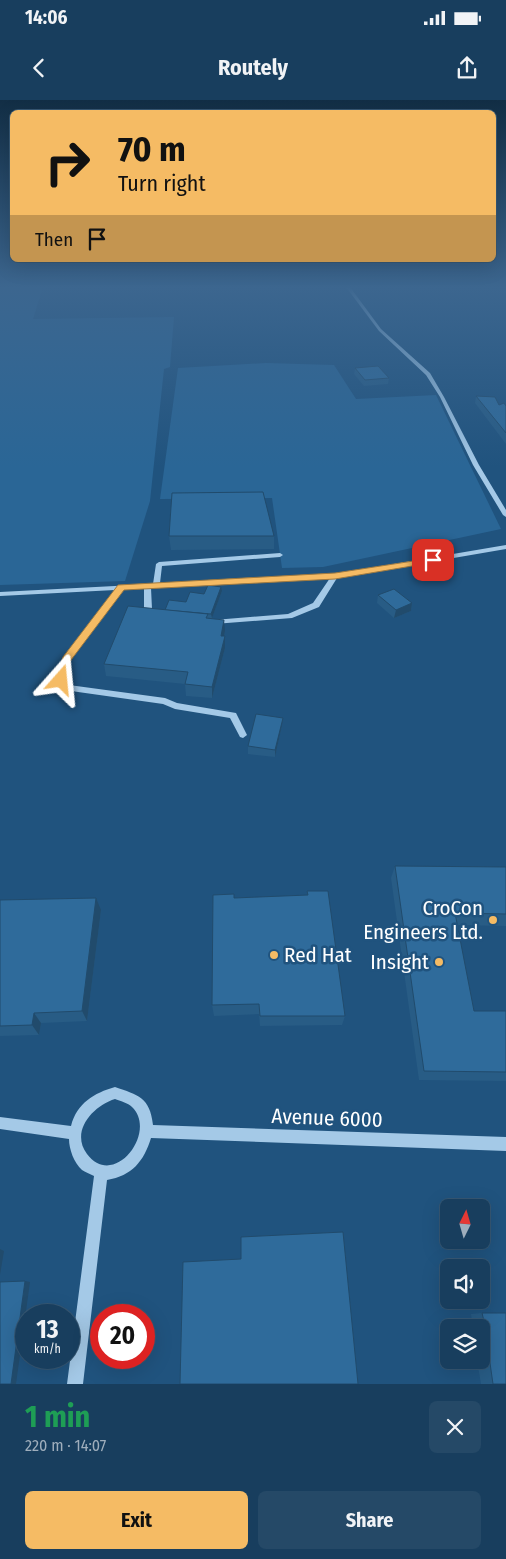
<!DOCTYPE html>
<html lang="en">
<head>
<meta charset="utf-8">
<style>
	body { margin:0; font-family:"Fira Sans Condensed",sans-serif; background:#254967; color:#f1f3f6; height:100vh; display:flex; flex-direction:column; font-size:19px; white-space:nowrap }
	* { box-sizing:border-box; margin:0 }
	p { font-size:16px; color:#9faebc }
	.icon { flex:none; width:28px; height:28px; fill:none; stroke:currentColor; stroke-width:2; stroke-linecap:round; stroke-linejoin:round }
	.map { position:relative; height:1284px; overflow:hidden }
	.drawer { display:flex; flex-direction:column; background:#183e5e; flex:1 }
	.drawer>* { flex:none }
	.banner { position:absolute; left:10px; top:10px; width:486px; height:152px; border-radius:8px; box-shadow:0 5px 20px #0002,0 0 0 1px #365773; background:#f5bb64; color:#111; overflow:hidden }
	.needle { width:32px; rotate:5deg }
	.buttons { position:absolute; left:440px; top:1099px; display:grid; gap:10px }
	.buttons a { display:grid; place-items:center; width:50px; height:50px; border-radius:8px; background:#183e5e; box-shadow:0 5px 20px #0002,0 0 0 1px #365773; font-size:25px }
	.speed { position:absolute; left:15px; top:1204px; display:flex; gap:10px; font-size:25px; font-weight:700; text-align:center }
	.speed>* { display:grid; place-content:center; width:65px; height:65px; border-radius:50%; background:#183e5e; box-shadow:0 5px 20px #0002,0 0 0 1px #365773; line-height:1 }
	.speed small { font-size:12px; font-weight:400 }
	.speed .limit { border:8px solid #d22; background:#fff; color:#111 }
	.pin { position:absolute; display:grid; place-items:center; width:42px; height:42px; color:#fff; margin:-21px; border-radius:10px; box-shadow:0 2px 8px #0006 }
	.me { position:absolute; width:55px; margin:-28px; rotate:18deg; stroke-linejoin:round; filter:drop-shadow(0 0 4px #0008) }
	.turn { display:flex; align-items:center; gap:18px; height:105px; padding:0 25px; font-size:22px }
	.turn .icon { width:65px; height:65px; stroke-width:2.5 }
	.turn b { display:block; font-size:35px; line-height:42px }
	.then { display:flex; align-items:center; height:48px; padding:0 25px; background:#0003; gap:10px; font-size:19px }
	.round { display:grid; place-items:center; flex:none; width:52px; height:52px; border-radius:8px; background:#254967 }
	.overview { display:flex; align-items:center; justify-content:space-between; height:85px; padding:0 25px }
	h1 { font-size:30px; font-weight:700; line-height:38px; color:#1e9e55 }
	.action { display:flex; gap:10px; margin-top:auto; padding:10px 25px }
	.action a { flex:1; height:58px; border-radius:8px; background:#f5bb64; color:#111; font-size:20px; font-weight:700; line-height:58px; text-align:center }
	.action a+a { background:#254967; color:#f1f3f6 }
	.status { display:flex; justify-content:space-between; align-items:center; height:35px; padding:0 25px; background:#183e5e; direction:ltr }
	.status svg { height:14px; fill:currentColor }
	header { display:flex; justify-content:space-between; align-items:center; height:65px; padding:0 25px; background:#183e5e; font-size:22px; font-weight:700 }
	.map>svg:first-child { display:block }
</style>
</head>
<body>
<div class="status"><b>14:06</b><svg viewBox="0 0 49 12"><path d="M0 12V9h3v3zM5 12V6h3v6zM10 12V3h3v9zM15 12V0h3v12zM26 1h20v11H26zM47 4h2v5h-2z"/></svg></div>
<header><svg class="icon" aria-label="back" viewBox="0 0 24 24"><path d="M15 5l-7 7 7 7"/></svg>Routely<svg class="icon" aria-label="share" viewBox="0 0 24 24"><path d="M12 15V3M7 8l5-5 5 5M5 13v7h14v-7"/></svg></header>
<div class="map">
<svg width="506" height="1284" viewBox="0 0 506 1284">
	<rect width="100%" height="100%" fill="#20537e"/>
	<g fill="#2a6696">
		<path d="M0,187H43L33,219L174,217L170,267L164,269L150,401L125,481L0,485Z"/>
		<path d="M266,263L334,265L356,299L436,295L501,429L323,467L282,468L272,398L160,399L178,268Z"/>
	</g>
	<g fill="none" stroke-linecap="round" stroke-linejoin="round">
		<g fill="#a4c9e7" fill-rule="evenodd">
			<path d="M346,187H350L381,229L430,273L444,297L479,365L506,410V417L503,415L473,365L440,297L426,275L379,231Z"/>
			<path d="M506,445V449L337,478L319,507L292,518L214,524L210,522L214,520L288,514L313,503L330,478L151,488L152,509L159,515L155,517L144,510V488L123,490L70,560L65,580L69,585L165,598L177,603L236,613L247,635L243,638L240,637L230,618L175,609L163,604L64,590L57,580L63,558L115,490L0,496V492L153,484L156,464L159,462L280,453L283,455L280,457L162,466L160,483L335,474Z"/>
			<path d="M115,987C138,995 150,997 153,1025L506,1037V1051L151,1038C144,1061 132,1076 107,1080L83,1284H67L94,1076C90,1074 85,1072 82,1070C74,1063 69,1049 69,1039L0,1029V1017L71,1026C77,1003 94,993 115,987ZM115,999C120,1001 128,1003 132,1007C158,1032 114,1090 87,1054C70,1031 93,1006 115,999Z"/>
		</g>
	</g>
	<g fill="#285c85">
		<path d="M355,268L389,278L388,284L364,286L354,274Z"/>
		<path d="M476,296L499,305L506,306V344L475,303Z"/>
		<path d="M169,436H274V449L171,450Z"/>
		<path d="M222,491L212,518H208V519L225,531L224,536L225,548L212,598L186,596L185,584L106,576L104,564L186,502L204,494Z"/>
		<path d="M378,495L412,503L411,511L394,518L377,503Z"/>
		<path d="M283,618L282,625L275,657L248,654V646Z"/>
		<path d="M395,766L506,767V826L457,825L474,911H506V981L419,980L391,778Z"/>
		<path d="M307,791L345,916L342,925L260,926L259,914L214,916L212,905L234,798L307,795Z"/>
		<path d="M0,800L101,810L87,921L41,923L39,935L0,936Z"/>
		<path d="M482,1213L506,1284H481L477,1260H481V1228H449V1249H447L444,1222L472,1221L471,1214Z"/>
	</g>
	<g fill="#214b6c">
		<path d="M221,487L222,491L212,518L211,514Z"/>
		<path d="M412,503L411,511L394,518L396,510Z"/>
		<path d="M224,520L225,531L222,547L221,536Z"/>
		<path d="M225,536V548L212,598V587Z"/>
		<path d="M283,618L282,625L275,657V650Z"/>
		<path d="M96,798L101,810L87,921L82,911Z"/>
		<path d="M34,913L41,923L39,935L32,925Z"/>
		<path d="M0,1149L4,1151L0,1175Z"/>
		<path d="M25,1181L30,1182L16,1284H11Z"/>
	</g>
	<g fill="#2f6b9b" stroke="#214b6c">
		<path d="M378,266L389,278L365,280L355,268Z"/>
		<path d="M476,296L495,297L499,305L504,303L506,306V333Z"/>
		<path d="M263,392L274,436H169L172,393Z"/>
		<path d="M208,485L221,487L211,514L165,510L169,500L186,502L190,492L204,494Z"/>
		<path d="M394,489L412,503L396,510L378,495Z"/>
		<path d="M128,506L208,514L206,518L224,520L221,536H225L212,587L185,584L188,572L104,564Z"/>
		<path d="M256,614L283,618L275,650L248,646Z"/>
		<path d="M395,766L506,767V814L455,813L474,911H506V972L424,971Z"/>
		<path d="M307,791H328L345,916H260L259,904L212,905L213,795L234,794V798L308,795Z"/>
		<path d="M96,798L82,911L34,913L32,925L0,926V800Z"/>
		<path d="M343,1132L358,1284H180L183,1162L241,1159V1137Z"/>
		<path d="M25,1181L11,1284H0V1182Z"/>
		<path d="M482,1213H506V1284H493L488,1249H481V1228H455L454,1221H484Z"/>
	</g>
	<linearGradient id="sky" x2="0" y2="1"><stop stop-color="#122e45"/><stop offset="0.51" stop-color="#3c668f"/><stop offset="1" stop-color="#3c668f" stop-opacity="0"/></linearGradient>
	<rect width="506" height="367" fill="url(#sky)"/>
	<path fill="#f5bb64" stroke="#9f7a41" d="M433,458H436V462L335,479L124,490L71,560L64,583H57L56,580L63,557L118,485L335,473Z"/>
	<g fill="#f5bb64" stroke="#20537e" stroke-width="2">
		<circle cx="493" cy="820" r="5"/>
		<circle cx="274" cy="855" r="5"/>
		<circle cx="439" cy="862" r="5"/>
	</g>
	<g text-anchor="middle" stroke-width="5" stroke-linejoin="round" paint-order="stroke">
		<g font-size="21" fill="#fff" stroke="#20537e" text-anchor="end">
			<text x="483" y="815">CroCon<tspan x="483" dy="24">Engineers Ltd.</tspan></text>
			<text x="284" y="862" text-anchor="start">Red Hat</text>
			<text x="429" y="869">Insight</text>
		</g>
		<g font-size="21" fill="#fff" stroke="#20537e">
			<text transform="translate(327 1018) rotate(2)" y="7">Avenue 6000</text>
		</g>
	</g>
</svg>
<div class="buttons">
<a><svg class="needle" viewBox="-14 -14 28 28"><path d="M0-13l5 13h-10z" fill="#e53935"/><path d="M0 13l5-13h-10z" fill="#9faebc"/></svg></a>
<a><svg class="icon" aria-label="sound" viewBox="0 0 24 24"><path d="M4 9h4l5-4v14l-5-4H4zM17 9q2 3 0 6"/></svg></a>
<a><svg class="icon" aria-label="layers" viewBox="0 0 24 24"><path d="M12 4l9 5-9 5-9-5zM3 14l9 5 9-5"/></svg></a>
</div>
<div class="speed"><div>13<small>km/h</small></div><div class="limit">20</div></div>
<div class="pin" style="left:433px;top:460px;background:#d93025"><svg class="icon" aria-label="arrive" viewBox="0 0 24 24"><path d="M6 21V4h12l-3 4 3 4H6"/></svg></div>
<svg class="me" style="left:61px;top:580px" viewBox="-20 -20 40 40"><path d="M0-17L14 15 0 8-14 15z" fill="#f5bb64" stroke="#fff" stroke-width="4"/></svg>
<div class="banner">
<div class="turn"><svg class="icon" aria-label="right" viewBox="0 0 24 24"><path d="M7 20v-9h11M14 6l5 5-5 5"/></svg><div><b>70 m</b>Turn right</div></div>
<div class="then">Then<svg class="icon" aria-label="arrive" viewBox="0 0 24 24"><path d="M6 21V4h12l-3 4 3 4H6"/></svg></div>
</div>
</div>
<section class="drawer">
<div class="overview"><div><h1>1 min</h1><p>220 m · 14:07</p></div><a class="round"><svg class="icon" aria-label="close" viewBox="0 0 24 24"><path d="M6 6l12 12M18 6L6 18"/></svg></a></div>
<div class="action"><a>Exit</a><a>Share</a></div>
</section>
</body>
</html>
